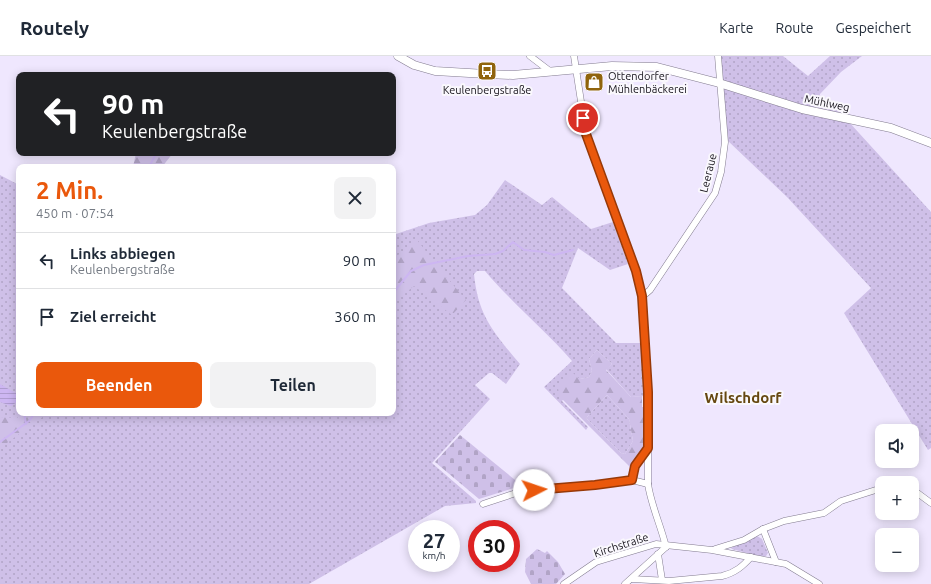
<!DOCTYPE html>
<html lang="de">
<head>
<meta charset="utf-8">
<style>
	body { margin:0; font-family:Ubuntu,sans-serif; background:#f2f2f3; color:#1f2937; height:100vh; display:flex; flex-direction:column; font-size:15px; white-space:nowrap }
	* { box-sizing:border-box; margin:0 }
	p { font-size:13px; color:#747a83 }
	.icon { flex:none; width:22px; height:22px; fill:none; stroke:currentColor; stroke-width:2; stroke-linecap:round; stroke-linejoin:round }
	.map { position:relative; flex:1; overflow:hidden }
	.sheet { position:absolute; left:16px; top:108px; width:380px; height:252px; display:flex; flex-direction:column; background:#fff; border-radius:8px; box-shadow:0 2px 10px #0003 }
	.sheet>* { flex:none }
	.guide { position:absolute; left:16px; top:16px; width:380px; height:84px; border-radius:8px; box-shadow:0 2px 10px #0003; background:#202124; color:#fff; overflow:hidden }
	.controls { position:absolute; left:875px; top:368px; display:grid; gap:8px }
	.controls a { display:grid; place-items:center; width:44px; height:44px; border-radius:8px; background:#fff; box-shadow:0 2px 10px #0003; font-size:20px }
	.speed { position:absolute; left:408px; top:464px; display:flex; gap:8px; font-size:20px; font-weight:700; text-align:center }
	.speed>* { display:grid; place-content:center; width:52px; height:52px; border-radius:50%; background:#fff; box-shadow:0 2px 10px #0003; line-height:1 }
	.speed small { font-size:10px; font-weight:400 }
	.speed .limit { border:6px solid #d22; background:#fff; color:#111 }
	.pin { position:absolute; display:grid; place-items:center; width:34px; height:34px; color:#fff; margin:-17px; border:2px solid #fff; border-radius:50%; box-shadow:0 1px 4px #0007 }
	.me { position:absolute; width:44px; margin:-22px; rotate:86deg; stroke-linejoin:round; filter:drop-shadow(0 0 3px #0008) }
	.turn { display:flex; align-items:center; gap:14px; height:84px; padding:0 20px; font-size:18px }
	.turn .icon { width:52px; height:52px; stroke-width:2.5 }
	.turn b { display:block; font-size:28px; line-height:34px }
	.round { display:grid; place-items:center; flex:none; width:42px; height:42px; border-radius:8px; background:#f2f2f3 }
	.summary { display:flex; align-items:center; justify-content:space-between; height:68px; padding:0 20px }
	h1 { font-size:24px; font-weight:700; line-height:30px; color:#ea580c }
	.cta { display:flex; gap:8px; margin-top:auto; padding:8px 20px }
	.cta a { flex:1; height:46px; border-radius:8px; background:#ea580c; color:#fff; font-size:16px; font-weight:700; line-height:46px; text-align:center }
	.cta a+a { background:#f2f2f3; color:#1f2937 }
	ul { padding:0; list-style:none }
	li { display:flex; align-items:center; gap:12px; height:56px; padding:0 20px; border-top:1px solid #e0e1e3 }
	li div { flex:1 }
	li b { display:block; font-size:15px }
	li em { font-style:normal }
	header { display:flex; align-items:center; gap:24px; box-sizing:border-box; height:56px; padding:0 20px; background:#fff; border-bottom:1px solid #e0e1e3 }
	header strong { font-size:19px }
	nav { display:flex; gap:22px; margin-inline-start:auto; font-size:14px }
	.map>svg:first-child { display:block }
</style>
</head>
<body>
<header>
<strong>Routely</strong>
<nav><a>Karte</a><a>Route</a><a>Gespeichert</a></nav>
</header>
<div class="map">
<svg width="931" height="528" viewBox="0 0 931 528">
	<defs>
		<pattern id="grass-dots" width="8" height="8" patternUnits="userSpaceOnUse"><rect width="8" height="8" fill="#cfc0e8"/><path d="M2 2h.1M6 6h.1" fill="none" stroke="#b1a4c6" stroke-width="1.8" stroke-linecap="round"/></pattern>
		<pattern id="forest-firs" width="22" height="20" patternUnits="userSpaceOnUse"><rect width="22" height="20" fill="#cfc0e8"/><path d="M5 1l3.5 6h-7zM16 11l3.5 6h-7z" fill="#b1a4c6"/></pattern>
		<pattern id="cemetery-stones" width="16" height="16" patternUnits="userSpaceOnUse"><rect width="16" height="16" fill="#cfc0e8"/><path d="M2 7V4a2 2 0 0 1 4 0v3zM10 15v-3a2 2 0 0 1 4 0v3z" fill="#b1a4c6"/></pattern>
		<pattern id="water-rules" width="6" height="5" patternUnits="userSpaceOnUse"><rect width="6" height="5" fill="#cdb6f2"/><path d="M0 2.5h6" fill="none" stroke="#af9ccf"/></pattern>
	</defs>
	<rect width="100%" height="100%" fill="#efe7fe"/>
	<g fill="url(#grass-dots)">
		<path d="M721,0H783L808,20L830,0H862L841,16L820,38L819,48L823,52L838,54L931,156V392L928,394L844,257L871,232L787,141L727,84Z"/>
		<path d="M0,119L19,129V357H393V179L429,167L475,159L487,149L505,124L542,149L552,141L591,173L613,166L628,208L610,214L578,192L562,232L616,287H642L644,340L631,341L606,313L612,308L597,294L589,303L592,315L589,321L580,323L562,345L588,371L586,374L544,331L572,305C545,274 512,247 485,215H477L474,218C478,260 494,277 520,308L506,328L492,317H489L475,329L490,343L432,407L476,445V447L445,450L309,528H0Z"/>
		<path d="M607,339L629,363L633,385L625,398L621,397L586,362Z"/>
		<path d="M757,480L762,483L768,497L766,500H758L732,493L731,492Z"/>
	</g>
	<g fill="url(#forest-firs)" fill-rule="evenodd">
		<path d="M136,97H173L162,111H133Z"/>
		<path d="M417,184L443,217L466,244L452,259L414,230L393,247V203Z"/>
		<path d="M597,294L612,308L606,314L631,341L642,340V351H645L646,390L631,412L559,340L558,331L573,317L580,323L589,321L592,315L589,303ZM607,339L629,363L633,385L625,398L621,397L586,362Z"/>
		<path d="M23,357H48L0,392V361L17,362Z"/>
	</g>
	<g fill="url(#cemetery-stones)">
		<path d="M460,379L520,428V430L479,443L435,406Z"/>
		<path d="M537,493L545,497L547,495L558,506L565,518L556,528H531L525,516L526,503Z"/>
	</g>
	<path fill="url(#water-rules)" d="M0,328L19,339L17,346L11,350L0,346Z"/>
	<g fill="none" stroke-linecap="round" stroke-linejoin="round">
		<g stroke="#cdb6f2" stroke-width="2">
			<path d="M149,111L156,98"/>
			<path d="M393,237L411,215L424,209L468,200L495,198L503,195L513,186L524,194L545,196L554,199L573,194"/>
			<path d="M17,346L19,348"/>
			<path d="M24,357L26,368"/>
			<path d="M0,386L29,365L35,357"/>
		</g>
		<defs>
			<g id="minor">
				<path d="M530,0L551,16"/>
				<path d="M574,0L586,78L636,215L643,240L648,336V428C651,449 661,470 666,491"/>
				<path d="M643,240L650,234L715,137L721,116L725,86L718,0"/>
				<path d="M632,424C633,411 641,402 648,392"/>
				<path d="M893,427L900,424L904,427"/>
				<path d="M912,433L931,447"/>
				<path d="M483,448L516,437L534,434L595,429L632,424L648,428"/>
				<path d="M763,473L776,506"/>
				<path d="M715,493L744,484L763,473L784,465L824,457L841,445L882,432"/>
				<path d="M658,498L662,524"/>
				<path d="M632,523L669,525L722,520C735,517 743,510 751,501"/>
				<path d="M564,528L596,506L656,488L712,494L786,508L819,528"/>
				<path d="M625,528L666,491"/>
			</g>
			<path id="tertiary" d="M398,0L414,9L435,15L486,18L513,19L612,10L657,11L719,27L802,53L891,72L931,87"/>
		</defs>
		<use href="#minor" stroke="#827b8f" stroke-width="7"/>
		<use href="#tertiary" stroke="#827b8f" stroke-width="9"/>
		<use href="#minor" stroke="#fff" stroke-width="6"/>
		<use href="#tertiary" stroke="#fff" stroke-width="8"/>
	</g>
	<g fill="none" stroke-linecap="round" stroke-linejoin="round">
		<defs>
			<path id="route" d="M534,434L595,429L632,424L635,410L648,392V336L642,240L636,215L586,78L583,62"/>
		</defs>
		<use href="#route" stroke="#983908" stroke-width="10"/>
		<use href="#route" stroke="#ea580c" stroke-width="7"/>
	</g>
	<defs>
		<symbol id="bus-square" viewBox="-11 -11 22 22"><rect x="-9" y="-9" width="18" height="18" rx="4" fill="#90640d" stroke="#faf8fd"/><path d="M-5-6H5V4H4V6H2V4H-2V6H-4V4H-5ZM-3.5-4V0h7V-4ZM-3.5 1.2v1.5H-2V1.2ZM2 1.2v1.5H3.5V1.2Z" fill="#fff"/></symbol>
		<symbol id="shop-square" viewBox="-11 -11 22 22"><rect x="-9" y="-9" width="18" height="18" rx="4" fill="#90640d" stroke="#faf8fd"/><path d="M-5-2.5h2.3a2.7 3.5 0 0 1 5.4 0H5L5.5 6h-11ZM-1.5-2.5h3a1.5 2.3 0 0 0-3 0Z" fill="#fff"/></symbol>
	</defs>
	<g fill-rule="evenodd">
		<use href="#bus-square" x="476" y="4" width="22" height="22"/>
		<use href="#shop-square" x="583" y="15" width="22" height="22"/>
	</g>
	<g text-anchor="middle" stroke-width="4" stroke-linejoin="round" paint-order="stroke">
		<g font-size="11" fill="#17141c" stroke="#faf8fd" text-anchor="start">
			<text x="608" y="24">Ottendorfer<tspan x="608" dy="13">Mühlenbäckerei</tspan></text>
			<text x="487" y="38" text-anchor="middle">Keulenbergstraße</text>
		</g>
		<g font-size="11" fill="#17141c" stroke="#faf8fd">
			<text transform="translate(827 47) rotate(12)" y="4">Mühlweg</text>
			<text transform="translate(708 117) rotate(-76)" y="4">Leeraue</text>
			<text transform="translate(621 489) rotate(-18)" y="4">Kirchstraße</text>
		</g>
		<g font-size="15" font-weight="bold" fill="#664811" stroke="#faf8fd">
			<text x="743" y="347">Wilschdorf</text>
		</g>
	</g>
</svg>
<div class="controls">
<a><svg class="icon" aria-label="sound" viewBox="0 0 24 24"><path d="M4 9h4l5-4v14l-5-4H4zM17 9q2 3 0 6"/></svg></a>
<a>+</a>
<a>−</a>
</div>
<div class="speed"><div>27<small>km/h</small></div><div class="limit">30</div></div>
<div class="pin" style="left:583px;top:62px;background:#d93025"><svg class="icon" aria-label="arrive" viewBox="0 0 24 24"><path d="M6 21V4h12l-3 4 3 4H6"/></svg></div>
<svg class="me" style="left:534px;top:434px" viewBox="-20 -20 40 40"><circle r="19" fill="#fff"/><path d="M0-13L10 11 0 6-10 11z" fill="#ea580c"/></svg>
<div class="guide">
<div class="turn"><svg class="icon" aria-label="left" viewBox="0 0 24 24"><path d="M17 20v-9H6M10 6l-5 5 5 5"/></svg><div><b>90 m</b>Keulenbergstraße</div></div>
</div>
<section class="sheet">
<div class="summary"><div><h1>2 Min.</h1><p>450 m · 07:54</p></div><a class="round"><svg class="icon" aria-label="close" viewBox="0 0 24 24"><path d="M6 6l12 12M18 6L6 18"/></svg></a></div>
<ul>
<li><svg class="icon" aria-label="left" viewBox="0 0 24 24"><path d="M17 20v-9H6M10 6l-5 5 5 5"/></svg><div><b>Links abbiegen</b><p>Keulenbergstraße</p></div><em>90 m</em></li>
<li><svg class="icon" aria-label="arrive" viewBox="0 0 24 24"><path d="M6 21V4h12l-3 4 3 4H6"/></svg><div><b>Ziel erreicht</b></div><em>360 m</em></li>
</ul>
<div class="cta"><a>Beenden</a><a>Teilen</a></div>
</section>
</div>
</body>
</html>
